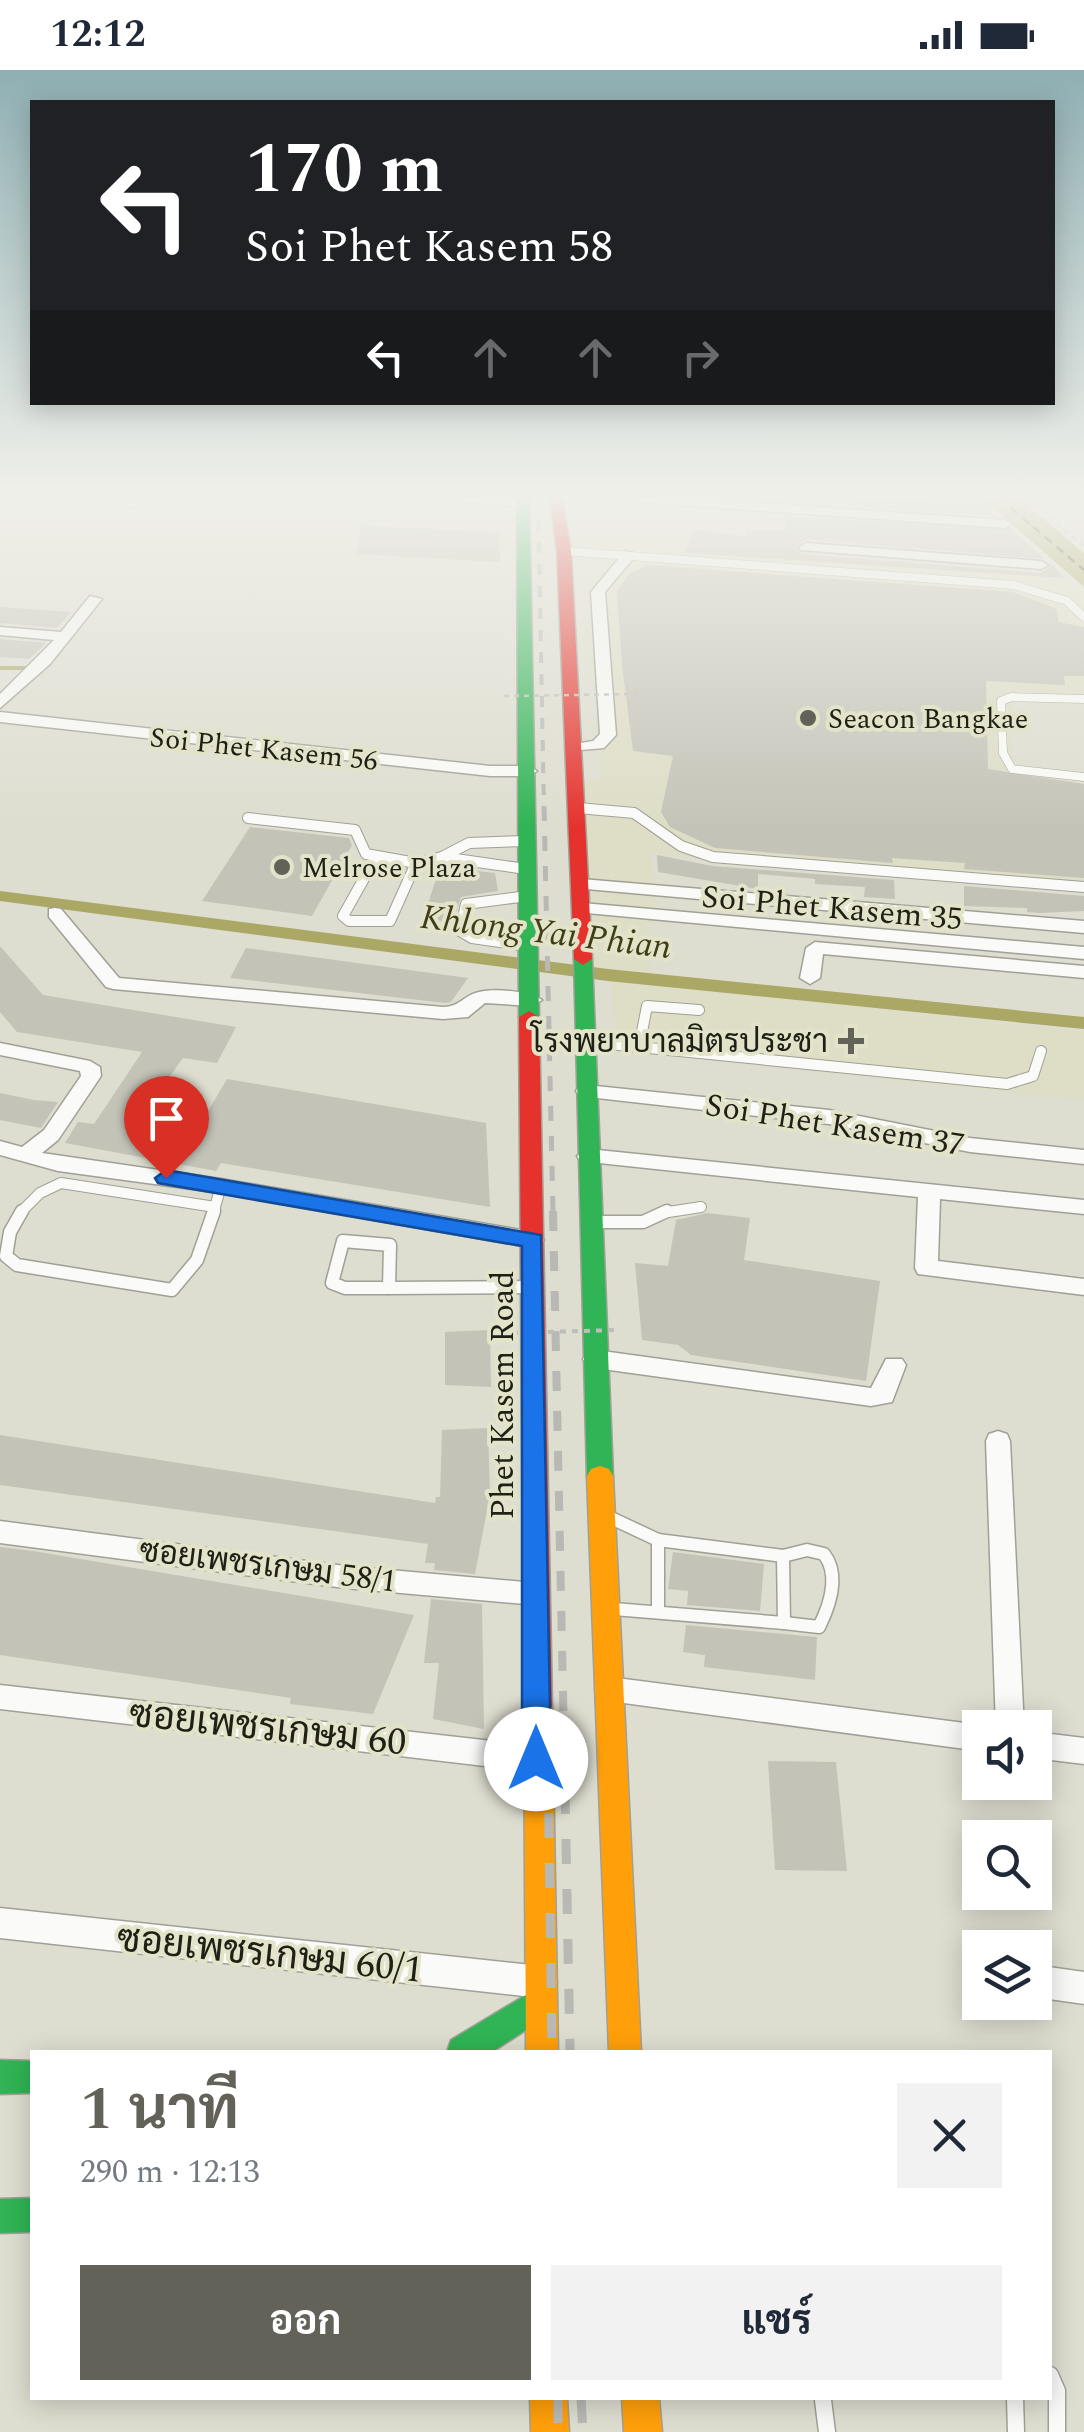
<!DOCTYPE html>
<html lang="th">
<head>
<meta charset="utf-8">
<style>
	body { margin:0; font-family:Spectral,Sarabun,serif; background:#f2f2f3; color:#1f2937; height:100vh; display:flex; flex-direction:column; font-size:38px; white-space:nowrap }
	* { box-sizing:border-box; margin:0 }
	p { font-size:32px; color:#747a83 }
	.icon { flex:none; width:55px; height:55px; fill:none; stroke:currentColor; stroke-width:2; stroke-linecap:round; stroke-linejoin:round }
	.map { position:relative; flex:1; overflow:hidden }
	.details { position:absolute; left:30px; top:1980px; width:1022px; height:350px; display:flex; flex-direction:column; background:#fff; border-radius:0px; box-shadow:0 5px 25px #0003 }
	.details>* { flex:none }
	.hud { position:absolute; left:30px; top:30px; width:1025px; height:305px; border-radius:0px; box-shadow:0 5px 25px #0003; background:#202124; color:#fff; overflow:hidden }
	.fabs { position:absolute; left:962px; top:1640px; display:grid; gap:20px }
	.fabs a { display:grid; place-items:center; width:90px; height:90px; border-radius:0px; background:#fff; box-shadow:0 5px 25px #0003; font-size:50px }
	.pin { position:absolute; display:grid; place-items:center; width:85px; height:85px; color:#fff; margin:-102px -42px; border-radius:50% 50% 50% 0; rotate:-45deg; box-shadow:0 0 10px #0007 }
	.pin .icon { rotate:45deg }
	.me { position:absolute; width:110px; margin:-55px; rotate:0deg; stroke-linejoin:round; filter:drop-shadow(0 0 8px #0008) }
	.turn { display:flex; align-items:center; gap:35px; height:210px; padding:0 50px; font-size:45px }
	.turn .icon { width:130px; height:130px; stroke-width:2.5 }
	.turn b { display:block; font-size:70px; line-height:85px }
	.lanes { display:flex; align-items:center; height:95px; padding:0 50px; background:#0003; justify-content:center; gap:50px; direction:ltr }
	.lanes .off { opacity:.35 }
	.round { display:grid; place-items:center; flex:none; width:105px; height:105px; border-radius:0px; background:#f2f2f3 }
	.summary { display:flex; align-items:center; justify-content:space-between; height:170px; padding:0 50px }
	h1 { font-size:60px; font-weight:700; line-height:75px; color:#626258 }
	.primary-button { display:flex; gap:20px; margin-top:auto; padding:20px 50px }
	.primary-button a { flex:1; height:115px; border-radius:0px; background:#626258; color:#fff; font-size:40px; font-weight:700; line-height:115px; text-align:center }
	.primary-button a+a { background:#f2f2f3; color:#1f2937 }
	.status { display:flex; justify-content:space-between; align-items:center; height:70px; padding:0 50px; background:#fff; direction:ltr }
	.status svg { height:28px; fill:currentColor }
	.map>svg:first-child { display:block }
</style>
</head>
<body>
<div class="status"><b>12:12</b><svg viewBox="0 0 49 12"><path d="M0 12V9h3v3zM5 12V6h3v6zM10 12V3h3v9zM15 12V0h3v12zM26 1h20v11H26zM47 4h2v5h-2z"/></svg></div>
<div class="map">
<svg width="1084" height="2362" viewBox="0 0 1084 2362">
	<rect width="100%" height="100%" fill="#ddddd0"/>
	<g fill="#deddc6">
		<path d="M584,472L1070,511L1084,523V635L1014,631L1011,689L1019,696L1084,701V820L722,792L651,782L657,852L648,855L650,904L594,897L583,712L600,709Z"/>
		<path d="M611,909L1084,962V1030L618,981Z"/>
	</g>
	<path fill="#aba764" d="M982,428H1019L1084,483V517Z"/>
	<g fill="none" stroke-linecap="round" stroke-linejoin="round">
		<path stroke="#aba764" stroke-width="4" d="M0,598H31"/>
		<path fill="#aba764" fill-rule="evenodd" d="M0,821L608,899L1084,947V959L608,911L0,831Z"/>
		<path stroke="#403e17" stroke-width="2.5" stroke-dasharray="9 6" stroke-linecap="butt" d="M999,428L1084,500"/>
	</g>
	<g fill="#c3c3b8">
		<path d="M849,428L986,434L996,446L850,436Z"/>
		<path d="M784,446L1011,459L1045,489L806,469L795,476L801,484L1041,503L1052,495L1064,508L685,483L694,460L747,466V460L786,461Z"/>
		<path d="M361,455L499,463L500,492L357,484Z"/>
		<path d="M648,495L1013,522L1057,539L1058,552L1084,557V606H1064L1065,615L986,611L988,699L1084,714V808L964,799L965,793L892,788L893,793L715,778L670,757L661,742L673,686L633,681L622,595L617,521L629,504Z"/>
		<path d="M0,537L71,542L57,558L0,553Z"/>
		<path d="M0,569L46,573L29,589L0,587Z"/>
		<path d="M250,757L349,768L352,775L312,846L202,831Z"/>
		<path d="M657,785L712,796L894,810L895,829L864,827L865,817L815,814V809L758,804V819L658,802Z"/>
		<path d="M440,797L495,803L498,821L461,827L453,852L423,849Z"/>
		<path d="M964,816L1084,826V841L1039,843L1027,842V838L964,836Z"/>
		<path d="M0,876L43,925L236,957L217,993L183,988L131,1060L192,1068L227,1009L486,1053L490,1137L221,1093L216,1101L65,1073L78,1052L94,1054L142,982L17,962L0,942Z"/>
		<path d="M246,878L468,908L451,932L445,933L230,908Z"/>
		<path d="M0,1023L34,1030L58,1032L41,1058L0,1050Z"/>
		<path d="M707,1143L750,1148L744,1190L880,1211L866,1311L691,1285L678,1275L642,1270L635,1193L668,1196L676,1150Z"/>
		<path d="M490,1260L491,1317L445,1315V1262Z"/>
		<path d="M488,1358L490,1424L475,1504L434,1500L435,1493H425L428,1474L0,1415V1365L435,1433L436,1427H440L442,1360Z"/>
		<path d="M0,1477L33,1481L414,1545L373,1644L290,1634L291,1628L0,1585Z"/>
		<path d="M673,1482L764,1494L760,1541L687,1535L688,1521L668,1519Z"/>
		<path d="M431,1529L482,1534L484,1659L433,1649L439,1593H424Z"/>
		<path d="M686,1555L817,1567L815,1610L704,1597L705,1585L683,1582Z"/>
		<path d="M768,1691L836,1692L847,1801L775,1800Z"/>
	</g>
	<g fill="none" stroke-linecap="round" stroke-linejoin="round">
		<defs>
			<g id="lane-far3">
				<path d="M366,428H370"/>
				<path d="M564,481L1014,515L1067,531L1084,547"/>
				<path d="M1084,629L1011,627L1001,631L1003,683L1012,699L1084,707"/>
				<path d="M578,738H582"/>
			</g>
			<g id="lane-far2">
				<path d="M578,738L634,743L681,776L713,787L1084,817"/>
				<path d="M248,748L355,760L366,784L416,793L442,787L469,773L525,771"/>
				<path d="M442,787L526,799"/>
				<path d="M375,789L343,846L349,851H390L416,793"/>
				<path d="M527,876L472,868L460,861L466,834L528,826"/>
				<path d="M589,972L1007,1014L1033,1006L1041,981"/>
				<path d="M639,977L647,936L699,940"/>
				<path d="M215,1137L221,1116"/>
				<path d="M20,1143L40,1123L61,1113L215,1137"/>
				<path d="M213,1143L215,1137"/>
				<path d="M662,1143L701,1137"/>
			</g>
			<g id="lane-far1">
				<path d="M22,1141L10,1162L6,1186L17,1195L172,1220L197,1190L214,1141"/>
				<path d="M594,1152H643L667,1141"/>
				<path d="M343,1171L390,1175L389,1218H345L332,1213Z"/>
				<path d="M389,1218L530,1217"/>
				<path d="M611,1448L658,1470L783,1486L784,1553L614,1539"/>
				<path d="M658,1470V1540"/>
				<path d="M783,1486L807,1480L824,1484C840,1505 830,1535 819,1557L784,1553"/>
			</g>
			<g id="lane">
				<path d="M1050,2305L1057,2321V2362"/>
				<path d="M1015,2328L1016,2362"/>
				<path d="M823,2330L827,2362"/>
			</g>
			<g id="street">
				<path d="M78,428H91L82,435L76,431Z"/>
				<path d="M132,428H144L133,439L127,435Z"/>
				<path d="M457,428H504L529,433L523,437L463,432Z"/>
				<path d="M631,428H685L1005,450L1012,454L1005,458L637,432Z"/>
				<path d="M806,473L1041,491L1048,495L1041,499L801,480L799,477Z"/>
				<path d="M625,481L637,484L605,522L616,665L604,678L569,681V675L593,671L600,664L591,522Z"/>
				<path d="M90,526L102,529L50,594L0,638V624L54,570L0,565V557L61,562Z"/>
				<path d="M0,642L490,696H529L537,701L529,706H490L0,652Z"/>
				<path d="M581,809L1084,851V863L575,818V810Z"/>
				<path d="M582,833L1084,877V889L576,842V834Z"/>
				<path d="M55,838L61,839L119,908L443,937C460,937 464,925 479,922C494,918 530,921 542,930L532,936L485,933L468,947L443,949L113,919L106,917L49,847V839Z"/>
				<path d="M815,872L1084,896V908L823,884L820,908L810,914L800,908L806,878Z"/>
				<path d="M0,973L90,991L100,997L101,1006L58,1070L42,1083L221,1109L533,1162L544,1170L533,1178L221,1123L58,1101L0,1085V1071L22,1077L44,1060L81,1006L80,1001L0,985Z"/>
				<path d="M586,1015L829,1040L970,1068L1084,1080V1094L970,1082L829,1054L579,1026L576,1021L579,1016Z"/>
				<path d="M588,1079L1084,1130V1144L940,1129L938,1191L1084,1209V1225L918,1204L915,1198L918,1127L580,1091L577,1086Z"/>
				<path d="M595,1280L871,1318L886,1289H902L906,1295L892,1332L871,1336L595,1298L587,1295L583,1289L587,1283Z"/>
				<path d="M998,1361L1007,1364L1010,1371L1024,1658H996L986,1371L989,1364Z"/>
				<path d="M0,1451L345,1496L536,1513L546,1516L549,1524L546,1532L536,1535L345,1518L0,1473Z"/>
				<path d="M609,1607L980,1655L986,1658H980V1681L609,1631L599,1628L595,1619L599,1610Z"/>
				<path d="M0,1615L536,1676L546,1680L550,1689L546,1698L536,1702L0,1639Z"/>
				<path d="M1035,1662L1084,1668V1694L1035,1688Z"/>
				<path d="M0,1838L541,1896L552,1901L557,1912L552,1923L541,1928L0,1868Z"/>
				<path d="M1035,1895L1084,1902V1934L1035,1927Z"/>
			</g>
			<g id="fast">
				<path d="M517,428H529L539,947L529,953L519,947Z"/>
				<path d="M583,883L592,889L613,1406L609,1413L600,1416L591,1413L587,1406L574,889Z"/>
				<path d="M541,1916L552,1921L557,1932L552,1943L492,1982H447L451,1970Z"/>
				<path d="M0,1990L32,1991V2023L0,2024Z"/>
				<path d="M32,2128V2162L0,2163V2129Z"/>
			</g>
			<g id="slow">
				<path d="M600,1396L609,1399L613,1406L641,1982H609L587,1406L591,1399Z"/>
				<path d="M538,1624L548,1627L552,1636L558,1982H526L524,1636L528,1627Z"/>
				<path d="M530,2328H567L569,2362H531Z"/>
				<path d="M622,2328H659L662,2362H624Z"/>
			</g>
			<g id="jam">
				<path d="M550,428H562L571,481L592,889L583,895L574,889L557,481Z"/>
				<path d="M529,941L539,947L552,1636L548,1645L538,1648L528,1645L524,1636L519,947Z"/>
			</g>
		</defs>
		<use href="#lane-far3" stroke="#a0a096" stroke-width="9"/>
		<use href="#lane-far2" stroke="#a0a096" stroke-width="12"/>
		<use href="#lane-far1" stroke="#a0a096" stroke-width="15"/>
		<use href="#lane" stroke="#a0a096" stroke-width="19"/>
		<use href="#street" stroke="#a0a096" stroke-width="3"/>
		<use href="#fast" stroke="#a0a096" stroke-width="3"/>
		<use href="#slow" stroke="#a0a096" stroke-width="3"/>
		<use href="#jam" stroke="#a0a096" stroke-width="3"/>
		<path stroke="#bdbdba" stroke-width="2.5" stroke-dasharray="5 5" stroke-linecap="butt" d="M1026,428L1084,476"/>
		<use href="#lane-far3" stroke="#fafaf8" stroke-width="8"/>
		<use href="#lane-far2" stroke="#fafaf8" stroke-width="10"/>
		<use href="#lane-far1" stroke="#fafaf8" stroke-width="12"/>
		<use href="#lane" stroke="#fafaf8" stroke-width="16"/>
		<use href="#street" fill="#fafaf8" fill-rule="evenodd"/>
		<use href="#fast" fill="#30b455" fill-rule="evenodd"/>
		<use href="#slow" fill="#ff9f0a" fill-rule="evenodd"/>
		<use href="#jam" fill="#e5322d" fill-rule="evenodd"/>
		<path stroke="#b8b8b5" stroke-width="4" stroke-dasharray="11 11" stroke-linecap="butt" d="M538,428L544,738"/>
		<path stroke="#b8b8b5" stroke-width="5" stroke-dasharray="15 15" stroke-linecap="butt" d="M544,736L553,1143"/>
		<path stroke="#b8b8b5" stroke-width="8" stroke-dasharray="20 20" stroke-linecap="butt" d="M553,1141L564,1672"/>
		<g stroke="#b8b8b5" stroke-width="9" stroke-dasharray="25 25" stroke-linecap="butt">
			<path d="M564,1669L570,1982"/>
			<path d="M548,1693L552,1982"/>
			<path d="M558,2328V2362"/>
			<path d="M581,2328L583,2362"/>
		</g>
		<path stroke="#bdbdba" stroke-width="2.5" stroke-dasharray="5 5" stroke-linecap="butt" d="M504,626L642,624"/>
		<path stroke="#bdbdba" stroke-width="4" stroke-dasharray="6 6" stroke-linecap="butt" d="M512,1263L615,1260"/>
	</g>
	<linearGradient id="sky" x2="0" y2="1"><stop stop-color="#8fafb3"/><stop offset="0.56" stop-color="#f0f0ea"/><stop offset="1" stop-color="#f0f0ea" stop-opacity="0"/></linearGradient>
	<rect width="1084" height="758" fill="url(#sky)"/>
	<path fill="#1a73e8" stroke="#114b97" stroke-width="2.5" d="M166,1100L541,1165L551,1689L547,1698L536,1702L526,1698L522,1689V1176L158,1113L155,1108Z"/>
	<g fill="#626258" stroke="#e3e3ca" stroke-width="4">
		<circle cx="808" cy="648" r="10"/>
		<circle cx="282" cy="797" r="10"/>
		<path d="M846 956h10v10h10v10h-10v10h-10v-10h-10v-10h10z"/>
	</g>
	<g text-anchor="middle" stroke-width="8" stroke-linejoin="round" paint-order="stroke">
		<g font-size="28" fill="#202017" stroke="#e3e3ca" text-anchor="start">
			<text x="828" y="658">Seacon Bangkae</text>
			<text x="302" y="807">Melrose Plaza</text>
		</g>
		<g font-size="28" fill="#202017" stroke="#e3e3ca">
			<text transform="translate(264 678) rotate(6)" y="10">Soi Phet Kasem 56</text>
		</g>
		<g font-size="32" fill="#202017" stroke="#e3e3ca">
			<text transform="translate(832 837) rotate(5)" y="11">Soi Phet Kasem 35</text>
			<text transform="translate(835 1054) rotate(9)" y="11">Soi Phet Kasem 37</text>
			<text transform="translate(502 1325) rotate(-90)" y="11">Phet Kasem Road</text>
			<text transform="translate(268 1495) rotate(7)" y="11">ซอยเพชรเกษม 58/1</text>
		</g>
		<g font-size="32" fill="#202017" stroke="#e3e3ca" text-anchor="end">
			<text x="828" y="982">โรงพยาบาลมิตรประชา</text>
		</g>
		<g font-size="35" font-style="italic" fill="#403e17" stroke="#e3e3ca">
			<text transform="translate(546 861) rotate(7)" y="12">Khlong Yai Phian</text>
		</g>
		<g font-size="38" fill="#202017" stroke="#e3e3ca">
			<text transform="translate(268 1657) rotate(6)" y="13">ซอยเพชรเกษม 60</text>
			<text transform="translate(270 1883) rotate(6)" y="13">ซอยเพชรเกษม 60/1</text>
		</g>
	</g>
</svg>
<div class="fabs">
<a><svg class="icon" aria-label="sound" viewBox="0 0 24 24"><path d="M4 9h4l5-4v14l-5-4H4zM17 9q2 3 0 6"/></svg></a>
<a><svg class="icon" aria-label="search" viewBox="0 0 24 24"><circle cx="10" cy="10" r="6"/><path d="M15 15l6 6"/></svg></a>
<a><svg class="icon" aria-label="layers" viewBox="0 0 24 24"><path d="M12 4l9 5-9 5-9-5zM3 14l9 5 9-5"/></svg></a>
</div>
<div class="pin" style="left:166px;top:1108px;background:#d93025"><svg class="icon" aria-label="arrive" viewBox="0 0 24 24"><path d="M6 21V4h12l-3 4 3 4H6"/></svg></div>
<svg class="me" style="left:536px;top:1689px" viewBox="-20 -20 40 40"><circle r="19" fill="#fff"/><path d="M0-13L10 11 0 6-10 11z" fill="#1a73e8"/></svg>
<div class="hud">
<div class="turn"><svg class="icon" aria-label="left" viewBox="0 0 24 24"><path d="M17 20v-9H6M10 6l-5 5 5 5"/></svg><div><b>170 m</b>Soi Phet Kasem 58</div></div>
<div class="lanes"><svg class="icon" aria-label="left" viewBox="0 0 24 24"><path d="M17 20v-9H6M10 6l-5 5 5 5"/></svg><svg class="icon off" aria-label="ahead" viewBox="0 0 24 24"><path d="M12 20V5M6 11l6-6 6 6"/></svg><svg class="icon off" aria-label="ahead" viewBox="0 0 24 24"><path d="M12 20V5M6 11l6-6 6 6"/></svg><svg class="icon off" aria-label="right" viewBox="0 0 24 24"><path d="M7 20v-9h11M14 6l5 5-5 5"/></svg></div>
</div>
<section class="details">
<div class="summary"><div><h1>1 นาที</h1><p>290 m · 12:13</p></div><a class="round"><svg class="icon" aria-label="close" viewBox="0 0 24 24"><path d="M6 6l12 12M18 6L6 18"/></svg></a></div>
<div class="primary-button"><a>ออก</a><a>แชร์</a></div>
</section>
</div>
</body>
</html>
